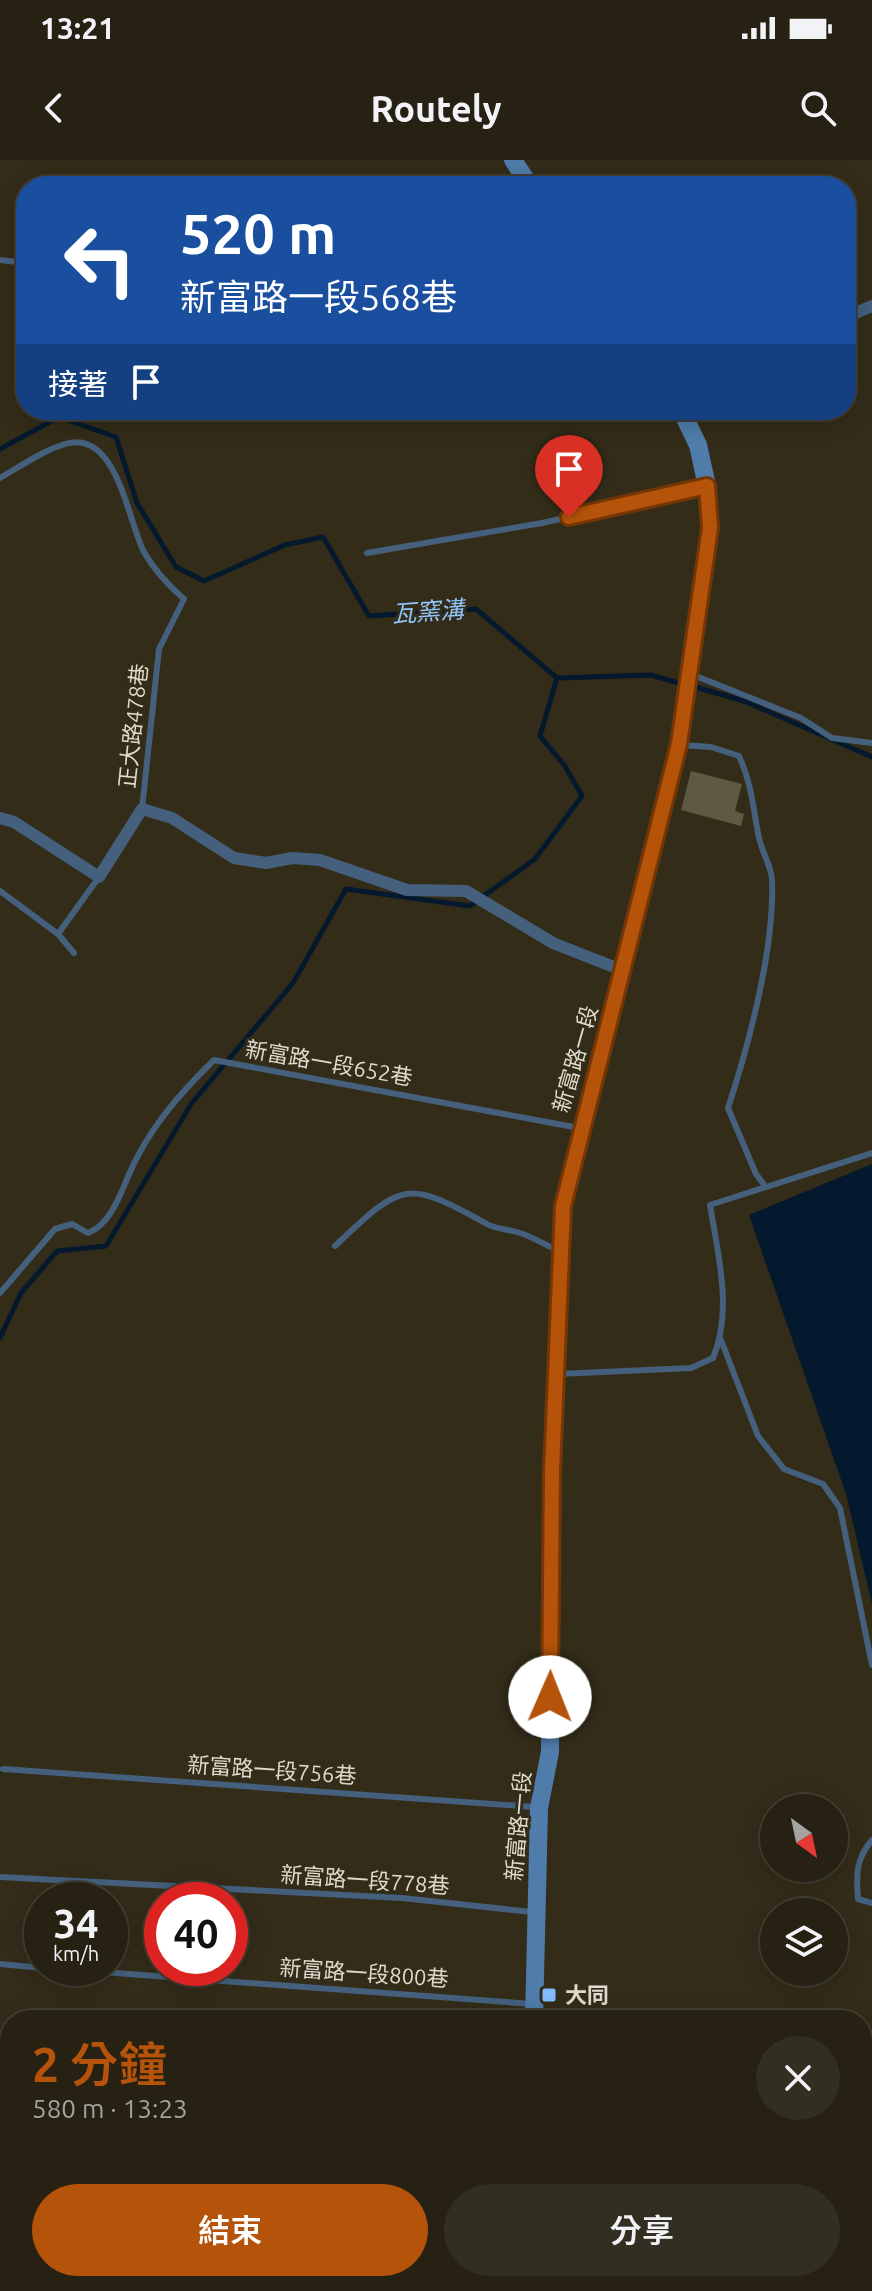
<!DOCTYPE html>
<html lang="zh-TW">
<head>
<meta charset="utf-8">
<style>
	body { margin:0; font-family:Ubuntu,"Noto Sans TC",sans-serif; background:#322e21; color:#f1f3f6; height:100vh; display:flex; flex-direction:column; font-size:30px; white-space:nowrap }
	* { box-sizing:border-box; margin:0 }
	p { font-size:26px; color:#a4a3a0 }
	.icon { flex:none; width:44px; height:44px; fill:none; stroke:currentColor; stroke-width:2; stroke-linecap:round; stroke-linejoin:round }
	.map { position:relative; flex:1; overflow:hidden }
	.panel { position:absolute; left:0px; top:1850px; width:872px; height:282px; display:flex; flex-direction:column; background:#262113; border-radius:32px 32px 0 0; box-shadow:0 4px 20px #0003,0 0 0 2px #423e33 }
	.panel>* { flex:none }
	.top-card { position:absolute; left:16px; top:16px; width:840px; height:244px; border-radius:32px; box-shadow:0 4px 20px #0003,0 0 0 2px #423e33; background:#1a4fa0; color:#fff; overflow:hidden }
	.needle { width:52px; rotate:147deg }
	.tools { position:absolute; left:760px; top:1634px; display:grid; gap:16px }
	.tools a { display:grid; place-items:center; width:88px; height:88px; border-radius:50%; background:#262113; box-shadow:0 4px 20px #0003,0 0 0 2px #423e33; font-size:40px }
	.speed { position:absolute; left:24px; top:1722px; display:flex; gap:16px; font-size:40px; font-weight:700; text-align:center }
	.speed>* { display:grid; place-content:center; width:104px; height:104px; border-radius:50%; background:#262113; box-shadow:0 4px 20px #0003,0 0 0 2px #423e33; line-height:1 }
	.speed small { font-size:20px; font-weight:400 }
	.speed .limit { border:12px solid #d22; background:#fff; color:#111 }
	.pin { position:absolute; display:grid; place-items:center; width:68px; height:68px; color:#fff; margin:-82px -34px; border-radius:50% 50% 50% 0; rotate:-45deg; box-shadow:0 0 8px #0007 }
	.pin .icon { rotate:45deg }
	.me { position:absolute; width:88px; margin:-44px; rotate:1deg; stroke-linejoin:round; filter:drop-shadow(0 0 6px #0008) }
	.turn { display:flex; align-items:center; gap:28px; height:168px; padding:0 32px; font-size:36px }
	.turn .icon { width:104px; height:104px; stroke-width:2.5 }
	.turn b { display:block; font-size:56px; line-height:68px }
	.then { display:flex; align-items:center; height:76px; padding:0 32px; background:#0003; gap:16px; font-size:30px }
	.round { display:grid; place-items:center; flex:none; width:84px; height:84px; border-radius:42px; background:#322e21 }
	.summary { display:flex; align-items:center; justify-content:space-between; height:136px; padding:0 32px }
	h1 { font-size:48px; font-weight:600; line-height:60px; color:#b45309 }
	.action { display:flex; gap:16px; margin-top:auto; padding:16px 32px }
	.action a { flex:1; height:92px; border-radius:48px; background:#b45309; color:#fff; font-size:32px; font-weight:600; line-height:92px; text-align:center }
	.action a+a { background:#322e21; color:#f1f3f6 }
	.status { display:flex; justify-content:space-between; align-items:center; height:56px; padding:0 40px; background:#262113; direction:ltr }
	.status svg { height:22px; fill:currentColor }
	header { display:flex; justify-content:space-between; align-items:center; height:104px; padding:0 32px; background:#262113; font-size:36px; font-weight:600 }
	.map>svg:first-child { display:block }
</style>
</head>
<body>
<div class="status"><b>13:21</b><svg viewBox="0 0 49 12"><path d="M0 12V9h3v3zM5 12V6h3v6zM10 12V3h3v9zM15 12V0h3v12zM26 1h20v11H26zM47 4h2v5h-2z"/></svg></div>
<header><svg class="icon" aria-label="back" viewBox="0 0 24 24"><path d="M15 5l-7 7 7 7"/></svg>Routely<svg class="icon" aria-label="search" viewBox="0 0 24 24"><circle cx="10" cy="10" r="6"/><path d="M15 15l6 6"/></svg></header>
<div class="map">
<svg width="872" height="2131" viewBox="0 0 872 2131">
	<rect width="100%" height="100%" fill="#332c19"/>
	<path fill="#04192e" d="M872,1004V1444L846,1334L749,1055Z"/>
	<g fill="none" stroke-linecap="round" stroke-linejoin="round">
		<g stroke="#04192e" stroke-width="5">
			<path d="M0,289L59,257L116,277L137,343L176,407L204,421L285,385L323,377L369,456L476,449L557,518L651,515L682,524"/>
			<path d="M692,526L744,541L872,597"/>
			<path d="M0,1178L21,1133L57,1091L106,1086L191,944L293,823L346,729L470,746L535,699L582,636L565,606L540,576L557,518"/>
		</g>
	</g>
	<path fill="#5f5843" d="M691,611L742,624L735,651L744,654L741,666L681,650Z"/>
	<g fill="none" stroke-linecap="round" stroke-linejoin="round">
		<g stroke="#44607d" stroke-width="6">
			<path d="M0,100L26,103"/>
			<path d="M0,318C21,306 42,291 65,284C117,268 128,362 144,392C154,410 168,425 184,439L159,489L142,649"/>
			<path d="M367,393L542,363L704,327"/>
			<path d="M691,514L801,558L832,578L872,583"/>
			<path d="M682,585L711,587L739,596C752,624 753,649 759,678C762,692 771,706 772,719C775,787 749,884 728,948L756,1014L765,1026"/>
			<path d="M0,731L58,774L74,793"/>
			<path d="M58,774L99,717"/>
			<path d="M335,1086C402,1023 405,1018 487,1064C496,1069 507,1069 517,1072C531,1076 544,1084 557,1090"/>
			<path d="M0,1133L55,1069L72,1064L88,1073C109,1065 119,1038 127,1019C146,972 178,935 214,900L579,968"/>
			<path d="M721,1180L758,1276L784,1309L823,1324L840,1348L872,1505"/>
			<path d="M558,1214L691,1208L713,1198C733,1150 718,1095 710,1045L872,993"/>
			<path d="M3,1609L535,1647"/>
			<path d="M872,1680C856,1699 856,1714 858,1739L872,1743"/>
			<path d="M0,1717L402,1738L532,1752"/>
			<path d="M0,1804L42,1808"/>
			<path d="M48,1808L533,1844"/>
			<path d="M352,2122L353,2131"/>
		</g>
		<g stroke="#44607d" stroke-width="12">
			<path d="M846,157L872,146"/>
			<path d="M0,658L14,662L99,717L142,649L172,658L234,698L266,703L292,698L320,700L407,730L466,731L553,783L624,811"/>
		</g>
		<g stroke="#4f7caa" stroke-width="18">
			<path d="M513,0L530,26"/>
			<path d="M534,1860L539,1648L550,1592L552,1311L563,1046L679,584L710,368L707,326L698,285L681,250"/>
			<path d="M568,2122L570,2131"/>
		</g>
	</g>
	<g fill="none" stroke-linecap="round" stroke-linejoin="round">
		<defs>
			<path id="route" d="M550,1537L552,1311L563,1046L679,584L710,368L707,326L569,357"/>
		</defs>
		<use href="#route" stroke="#753606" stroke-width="20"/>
		<use href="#route" stroke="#b45309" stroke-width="14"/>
	</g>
	<rect fill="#81bdfa" stroke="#332c19" stroke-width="3" x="541" y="1827" width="16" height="16" rx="4"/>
	<g text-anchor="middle" stroke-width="6" stroke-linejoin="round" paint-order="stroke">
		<g font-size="22" fill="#dedace" stroke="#332c19">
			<text transform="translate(133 566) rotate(-84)" y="8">正大路478巷</text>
			<text transform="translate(575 899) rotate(-74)" y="8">新富路一段</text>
			<text transform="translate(329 903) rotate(10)" y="8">新富路一段652巷</text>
			<text transform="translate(272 1610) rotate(4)" y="8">新富路一段756巷</text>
			<text transform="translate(518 1666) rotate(-85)" y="8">新富路一段</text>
			<text transform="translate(365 1720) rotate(4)" y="8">新富路一段778巷</text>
			<text transform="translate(364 1813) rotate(4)" y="8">新富路一段800巷</text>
		</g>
		<g font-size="22" font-weight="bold" fill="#dedace" stroke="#332c19" text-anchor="start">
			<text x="565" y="1843">大同</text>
		</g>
		<g font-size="24" font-style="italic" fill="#91c5fa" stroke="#332c19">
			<text transform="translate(428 452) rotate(-4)" y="8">瓦窯溝</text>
		</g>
	</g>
</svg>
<div class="tools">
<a><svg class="needle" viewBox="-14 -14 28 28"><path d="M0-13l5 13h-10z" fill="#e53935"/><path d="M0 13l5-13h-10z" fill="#a4a3a0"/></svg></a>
<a><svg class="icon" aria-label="layers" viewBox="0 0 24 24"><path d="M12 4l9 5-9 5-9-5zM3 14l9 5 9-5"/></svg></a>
</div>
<div class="speed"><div>34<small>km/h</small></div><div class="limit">40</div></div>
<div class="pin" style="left:569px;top:357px;background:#d93025"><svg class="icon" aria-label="arrive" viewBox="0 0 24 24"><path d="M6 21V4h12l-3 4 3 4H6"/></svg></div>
<svg class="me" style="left:550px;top:1537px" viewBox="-20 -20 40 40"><circle r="19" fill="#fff"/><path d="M0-13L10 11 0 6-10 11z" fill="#b45309"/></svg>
<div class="top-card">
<div class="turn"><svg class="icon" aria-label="left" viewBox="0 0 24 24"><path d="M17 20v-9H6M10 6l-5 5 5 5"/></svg><div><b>520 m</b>新富路一段568巷</div></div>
<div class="then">接著<svg class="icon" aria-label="arrive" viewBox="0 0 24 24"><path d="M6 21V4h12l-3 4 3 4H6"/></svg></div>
</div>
<section class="panel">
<div class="summary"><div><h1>2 分鐘</h1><p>580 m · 13:23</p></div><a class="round"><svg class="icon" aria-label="close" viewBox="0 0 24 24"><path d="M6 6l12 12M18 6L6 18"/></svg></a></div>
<div class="action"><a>結束</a><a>分享</a></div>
</section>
</div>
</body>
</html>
